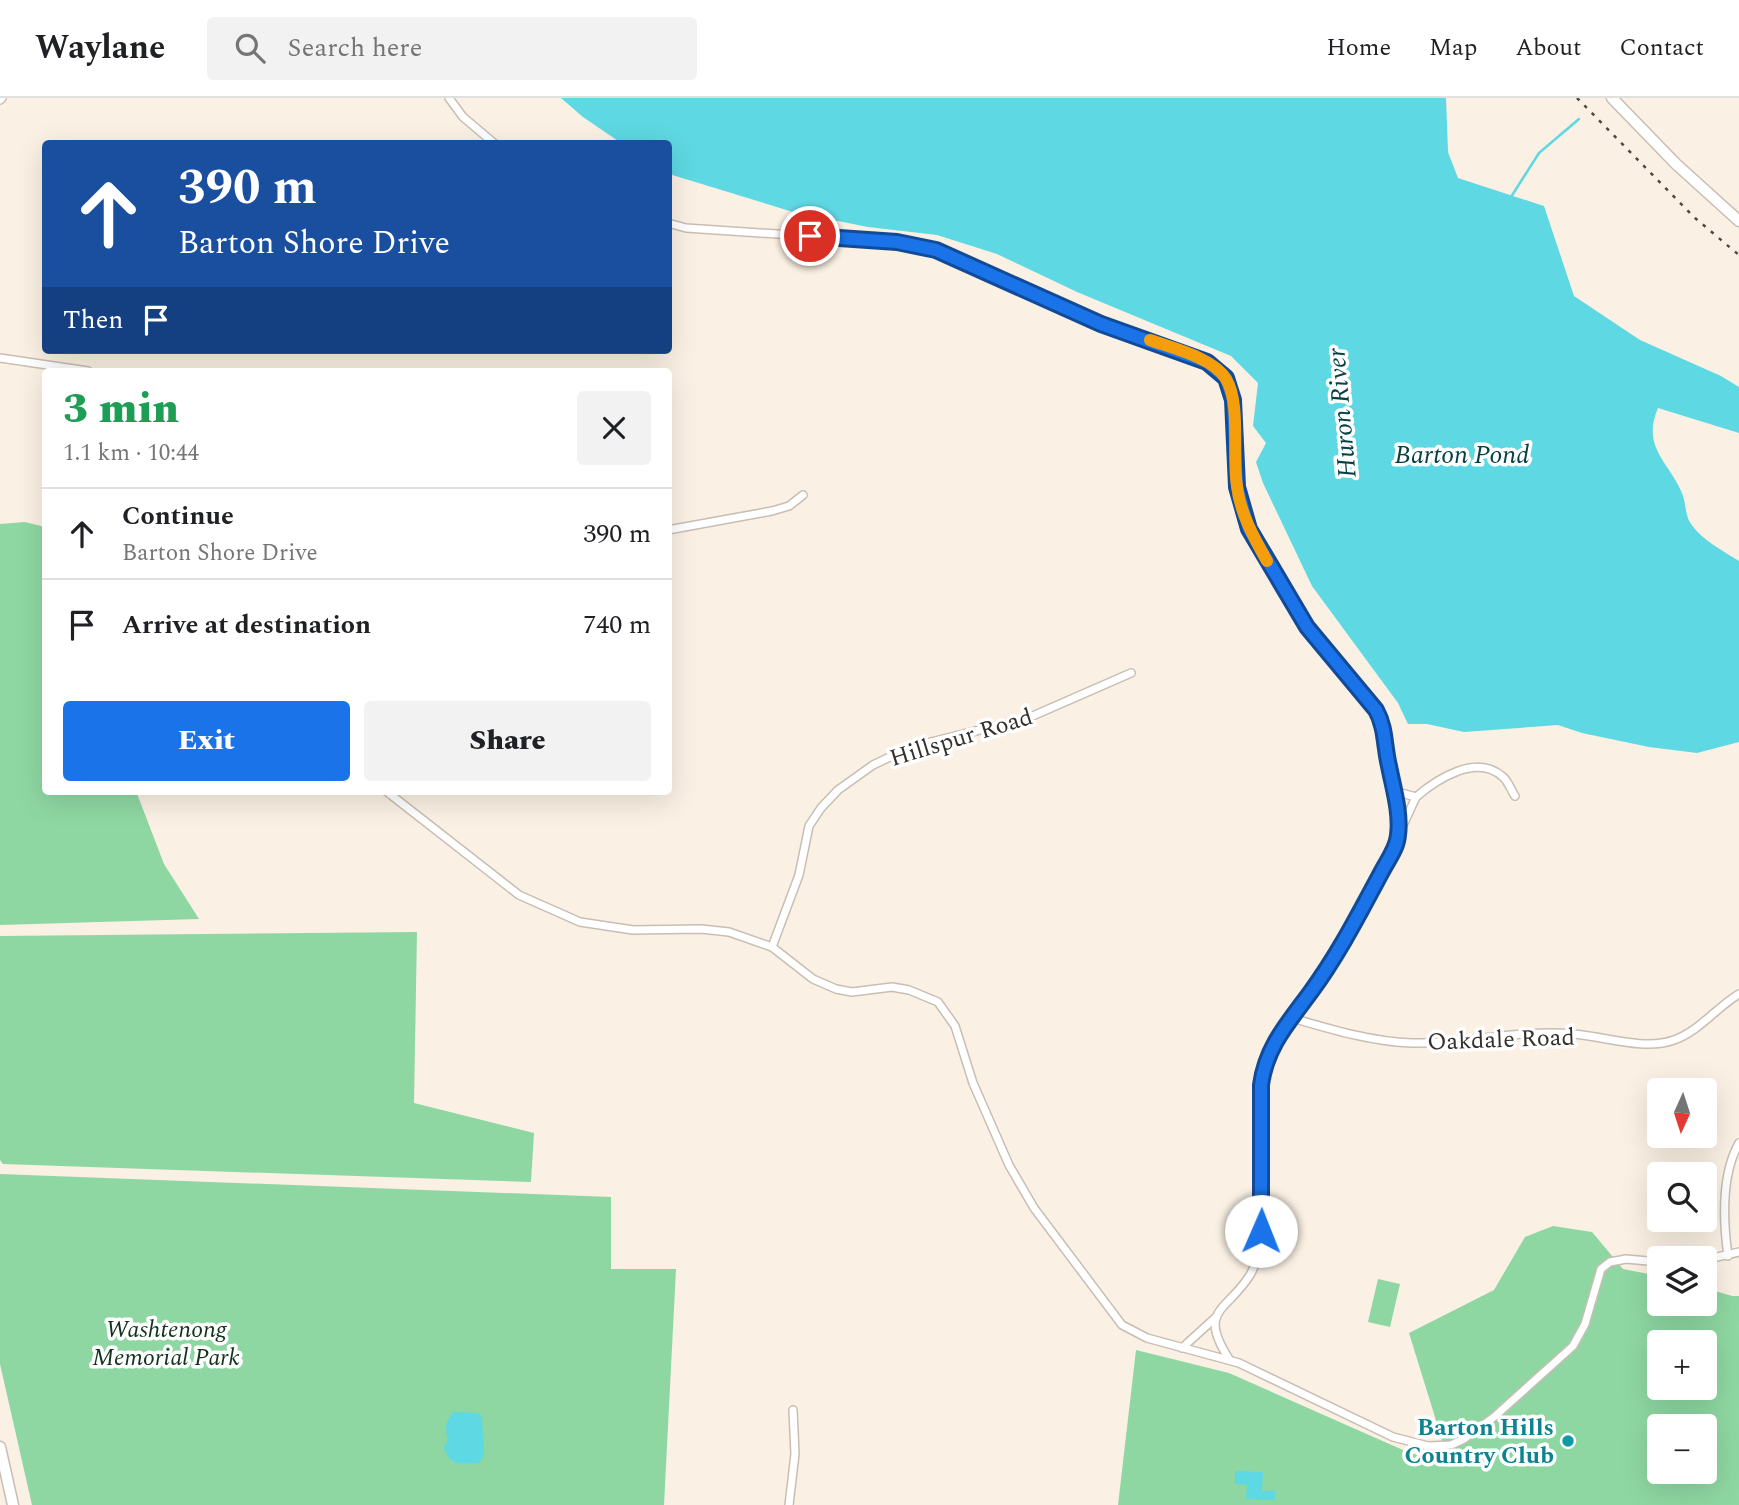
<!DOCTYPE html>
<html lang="en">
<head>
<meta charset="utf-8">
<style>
	body { margin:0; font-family:Spectral,serif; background:#f2f2f2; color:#202124; height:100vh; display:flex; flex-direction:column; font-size:26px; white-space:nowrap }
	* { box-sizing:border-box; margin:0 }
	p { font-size:23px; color:#757577 }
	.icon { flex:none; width:38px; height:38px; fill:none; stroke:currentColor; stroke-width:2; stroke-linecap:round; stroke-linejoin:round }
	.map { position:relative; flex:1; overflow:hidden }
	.drawer { position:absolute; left:42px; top:270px; width:630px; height:427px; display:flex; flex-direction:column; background:#fff; border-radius:7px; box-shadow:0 7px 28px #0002 }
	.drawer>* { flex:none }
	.top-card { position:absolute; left:42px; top:42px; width:630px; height:214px; border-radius:7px; box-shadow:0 7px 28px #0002; background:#1a4fa0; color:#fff; overflow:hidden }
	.needle { width:46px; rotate:183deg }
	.fabs { position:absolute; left:1647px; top:980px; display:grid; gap:14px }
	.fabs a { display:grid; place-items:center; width:70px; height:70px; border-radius:7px; background:#fff; box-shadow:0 7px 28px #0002; font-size:35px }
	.pin { position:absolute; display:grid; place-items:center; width:60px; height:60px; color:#fff; margin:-30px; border:4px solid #fff; border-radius:50%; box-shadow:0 2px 7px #0007 }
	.me { position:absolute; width:77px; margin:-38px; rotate:1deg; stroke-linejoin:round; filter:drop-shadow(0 0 5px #0008) }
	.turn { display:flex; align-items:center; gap:24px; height:147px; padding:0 21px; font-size:32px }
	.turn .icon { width:91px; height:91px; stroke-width:2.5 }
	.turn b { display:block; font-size:49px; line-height:60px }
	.then { display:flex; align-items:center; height:66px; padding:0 21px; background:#0003; gap:14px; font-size:26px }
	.round { display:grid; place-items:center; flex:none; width:74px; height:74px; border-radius:7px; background:#f2f2f2 }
	.summary { display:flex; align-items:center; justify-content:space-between; height:119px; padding:0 21px }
	h1 { font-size:42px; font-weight:800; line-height:52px; color:#1e9e55 }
	.button { display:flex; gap:14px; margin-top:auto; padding:14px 21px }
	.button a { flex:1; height:80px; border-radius:7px; background:#1a73e8; color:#fff; font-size:28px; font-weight:800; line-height:80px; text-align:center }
	.button a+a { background:#f2f2f2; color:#202124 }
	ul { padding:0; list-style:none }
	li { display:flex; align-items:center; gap:21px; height:91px; padding:0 21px; border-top:2px solid #e0e0e0 }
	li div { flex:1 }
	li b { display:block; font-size:26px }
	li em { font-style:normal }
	header { display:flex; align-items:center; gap:42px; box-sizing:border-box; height:98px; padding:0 35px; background:#fff; border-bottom:2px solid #e0e0e0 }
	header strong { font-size:33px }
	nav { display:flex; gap:38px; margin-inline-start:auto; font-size:24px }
	.search { width:490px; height:63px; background:#f2f2f2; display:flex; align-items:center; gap:18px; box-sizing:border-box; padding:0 24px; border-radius:7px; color:#757577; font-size:26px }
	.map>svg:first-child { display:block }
</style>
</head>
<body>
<header>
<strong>Waylane</strong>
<div class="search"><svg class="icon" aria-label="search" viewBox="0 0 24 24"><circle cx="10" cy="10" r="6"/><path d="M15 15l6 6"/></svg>Search here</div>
<nav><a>Home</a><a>Map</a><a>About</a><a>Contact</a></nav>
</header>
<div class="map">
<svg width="1739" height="1407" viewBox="0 0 1739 1407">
	<rect width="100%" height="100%" fill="#faf0e3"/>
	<g fill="#8ed7a2" fill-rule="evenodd">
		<path d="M25,424L45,429L46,693H136L164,766L199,821L0,827V426Z"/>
		<path d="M417,834L414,1005L534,1035L531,1084L3,1066L0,1062V838Z"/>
		<path d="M0,1076L611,1099V1171H676L664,1407H32L0,1266Z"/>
		<path d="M1553,1128L1592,1134L1623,1171L1659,1178V1206H1704L1705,1190L1732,1198H1739V1407H1118L1136,1252L1229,1275L1412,1356L1447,1358L1409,1235L1494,1192L1525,1139ZM1659,1244H1704V1290H1659ZM1659,1328H1704V1374H1659Z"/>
		<path d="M1378,1181L1400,1186L1390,1229L1368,1224Z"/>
	</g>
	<g fill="#5ed8e2">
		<path d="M561,0H1446L1448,54L1458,80L1544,108L1574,198L1640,242L1721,278L1739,289V335L1658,310C1641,349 1669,364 1682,395C1686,404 1685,418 1691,426C1702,442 1723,453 1739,463V644L1697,655L1649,649L1582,635L1558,627L1464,634L1427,626H1408L1398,605L1312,488L1263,385L1256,364L1266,345L1253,328L1258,285L1231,258L1077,194L997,156L937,137L868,129L793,114L669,76L668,46L621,45L583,19Z"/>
		<path d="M453,1314L476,1315L482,1318L484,1358L479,1365C461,1365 451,1370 444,1350L448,1341C444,1330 446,1323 453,1314Z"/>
		<path d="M1235,1373L1263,1374L1262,1393H1275V1402L1246,1401L1247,1387L1235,1386Z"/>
	</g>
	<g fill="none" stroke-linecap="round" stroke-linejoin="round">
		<path stroke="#5ed8e2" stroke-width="2.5" d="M1511,99L1539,55L1579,21"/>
		<defs>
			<g id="minor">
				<path d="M449,0L463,19L495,46"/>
				<path d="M0,2L2,0"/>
				<path d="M668,125L686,130L897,144L936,152L1101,226L1207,263L1226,280L1233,302L1237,389L1249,431L1307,529L1376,612L1383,626L1386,656L1394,693L1416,699C1437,681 1477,655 1503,679C1508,683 1511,692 1515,698"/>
				<path d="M0,260L88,273"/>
				<path d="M668,432L772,413L789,408L803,397"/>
				<path d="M386,693L519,797L580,824L633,832L701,831L729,834L772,849L813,881L836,891L852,894L892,889L909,892L938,904L955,928L973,985L1009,1067L1034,1110L1122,1227L1147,1240L1239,1265L1393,1339L1428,1348L1451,1347L1464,1341L1494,1319L1573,1248L1585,1226L1601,1171L1610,1164L1626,1161L1659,1164"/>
				<path d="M1399,736L1416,699"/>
				<path d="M772,849L799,777L809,728L821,710L838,692L873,667L911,649L1028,620L1131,575"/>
				<path d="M1292,920C1330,931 1372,944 1412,945C1466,946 1519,931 1573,936C1603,938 1644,953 1674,942C1698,934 1717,909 1739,896"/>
				<path d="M1728,1158C1723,1122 1721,1077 1739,1045"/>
				<path d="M1704,1162L1739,1154"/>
				<path d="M1182,1250L1215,1220"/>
				<path d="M1229,1261C1197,1211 1227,1214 1250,1177C1258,1164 1259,1148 1261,1133V987C1268,939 1301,911 1327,872C1352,835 1371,794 1392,755L1399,737L1394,693"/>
				<path d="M789,1407L795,1356L793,1312"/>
			</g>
			<g id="tertiary">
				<path d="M1612,0L1676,66L1739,123"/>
				<path d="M0,1349L13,1407"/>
			</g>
		</defs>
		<use href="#minor" stroke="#c8beb3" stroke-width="10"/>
		<use href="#tertiary" stroke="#c8beb3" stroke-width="13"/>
		<use href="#minor" stroke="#fff" stroke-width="7"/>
		<use href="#tertiary" stroke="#fff" stroke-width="10"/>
		<path stroke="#4c4842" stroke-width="2.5" stroke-dasharray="3.5 7" stroke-linecap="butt" d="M1577,0L1695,120L1739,157"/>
	</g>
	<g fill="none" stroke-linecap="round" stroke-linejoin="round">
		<defs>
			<path id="route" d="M810,138L897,144L936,152L1101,226L1207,264L1226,280L1233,302L1237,389L1249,431L1307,529L1376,612C1386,630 1384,648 1389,668C1393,689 1401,715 1398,737C1397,751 1387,763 1381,775C1359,816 1338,857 1310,895C1288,925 1266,949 1261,987V1133"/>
		</defs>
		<use href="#route" stroke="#114b97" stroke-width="18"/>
		<use href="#route" stroke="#1a73e8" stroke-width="12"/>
		<path stroke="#f59e0b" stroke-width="12" d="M1150,242C1172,250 1214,260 1226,281C1241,305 1232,359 1237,388C1240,415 1254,440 1267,463"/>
	</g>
	<circle fill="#0f9aa8" stroke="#fff" stroke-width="2.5" cx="1568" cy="1343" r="7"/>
	<g text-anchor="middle" stroke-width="7" stroke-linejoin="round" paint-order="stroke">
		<g font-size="24" fill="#34312c" stroke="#fff">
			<text transform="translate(961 639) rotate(-17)" y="8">Hillspur Road</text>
			<text transform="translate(1501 941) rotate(-2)" y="8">Oakdale Road</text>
		</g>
		<g font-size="24" font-style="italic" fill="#11321c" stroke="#fff">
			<text x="166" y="1239">Washtenong<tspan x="166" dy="28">Memorial Park</tspan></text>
		</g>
		<g font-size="24" font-weight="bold" fill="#0d838f" stroke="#fff" text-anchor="end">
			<text x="1554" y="1337">Barton Hills<tspan x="1554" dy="28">Country Club</tspan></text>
		</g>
		<g font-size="26" font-style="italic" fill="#064145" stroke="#fff">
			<text transform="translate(1341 315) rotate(-95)" y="9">Huron River</text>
			<text x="1462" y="365">Barton Pond</text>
		</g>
	</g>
</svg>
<div class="fabs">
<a><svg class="needle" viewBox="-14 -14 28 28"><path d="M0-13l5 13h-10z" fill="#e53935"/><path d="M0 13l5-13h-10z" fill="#757577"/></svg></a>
<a><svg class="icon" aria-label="search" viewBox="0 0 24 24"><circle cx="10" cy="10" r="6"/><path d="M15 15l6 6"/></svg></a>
<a><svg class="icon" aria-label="layers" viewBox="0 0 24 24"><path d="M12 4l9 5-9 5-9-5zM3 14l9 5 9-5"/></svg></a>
<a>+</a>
<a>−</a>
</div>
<div class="pin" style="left:810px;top:138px;background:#d93025"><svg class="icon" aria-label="arrive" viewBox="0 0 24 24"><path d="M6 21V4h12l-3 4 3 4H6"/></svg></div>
<svg class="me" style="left:1261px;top:1133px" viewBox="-20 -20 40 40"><circle r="19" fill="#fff"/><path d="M0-13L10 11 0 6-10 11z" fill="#1a73e8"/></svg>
<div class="top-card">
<div class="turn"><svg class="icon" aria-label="ahead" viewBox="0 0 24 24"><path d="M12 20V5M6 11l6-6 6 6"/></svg><div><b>390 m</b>Barton Shore Drive</div></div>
<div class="then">Then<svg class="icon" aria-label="arrive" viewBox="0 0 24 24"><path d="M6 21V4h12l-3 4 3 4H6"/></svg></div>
</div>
<section class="drawer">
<div class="summary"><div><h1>3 min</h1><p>1.1 km · 10:44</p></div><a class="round"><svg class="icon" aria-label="close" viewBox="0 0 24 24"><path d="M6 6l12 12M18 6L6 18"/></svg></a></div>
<ul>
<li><svg class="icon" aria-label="ahead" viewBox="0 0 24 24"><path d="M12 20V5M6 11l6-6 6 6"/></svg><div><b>Continue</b><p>Barton Shore Drive</p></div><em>390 m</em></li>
<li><svg class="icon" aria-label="arrive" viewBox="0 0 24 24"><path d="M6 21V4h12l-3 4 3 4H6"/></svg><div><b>Arrive at destination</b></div><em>740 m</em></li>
</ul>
<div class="button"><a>Exit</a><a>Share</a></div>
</section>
</div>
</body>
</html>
